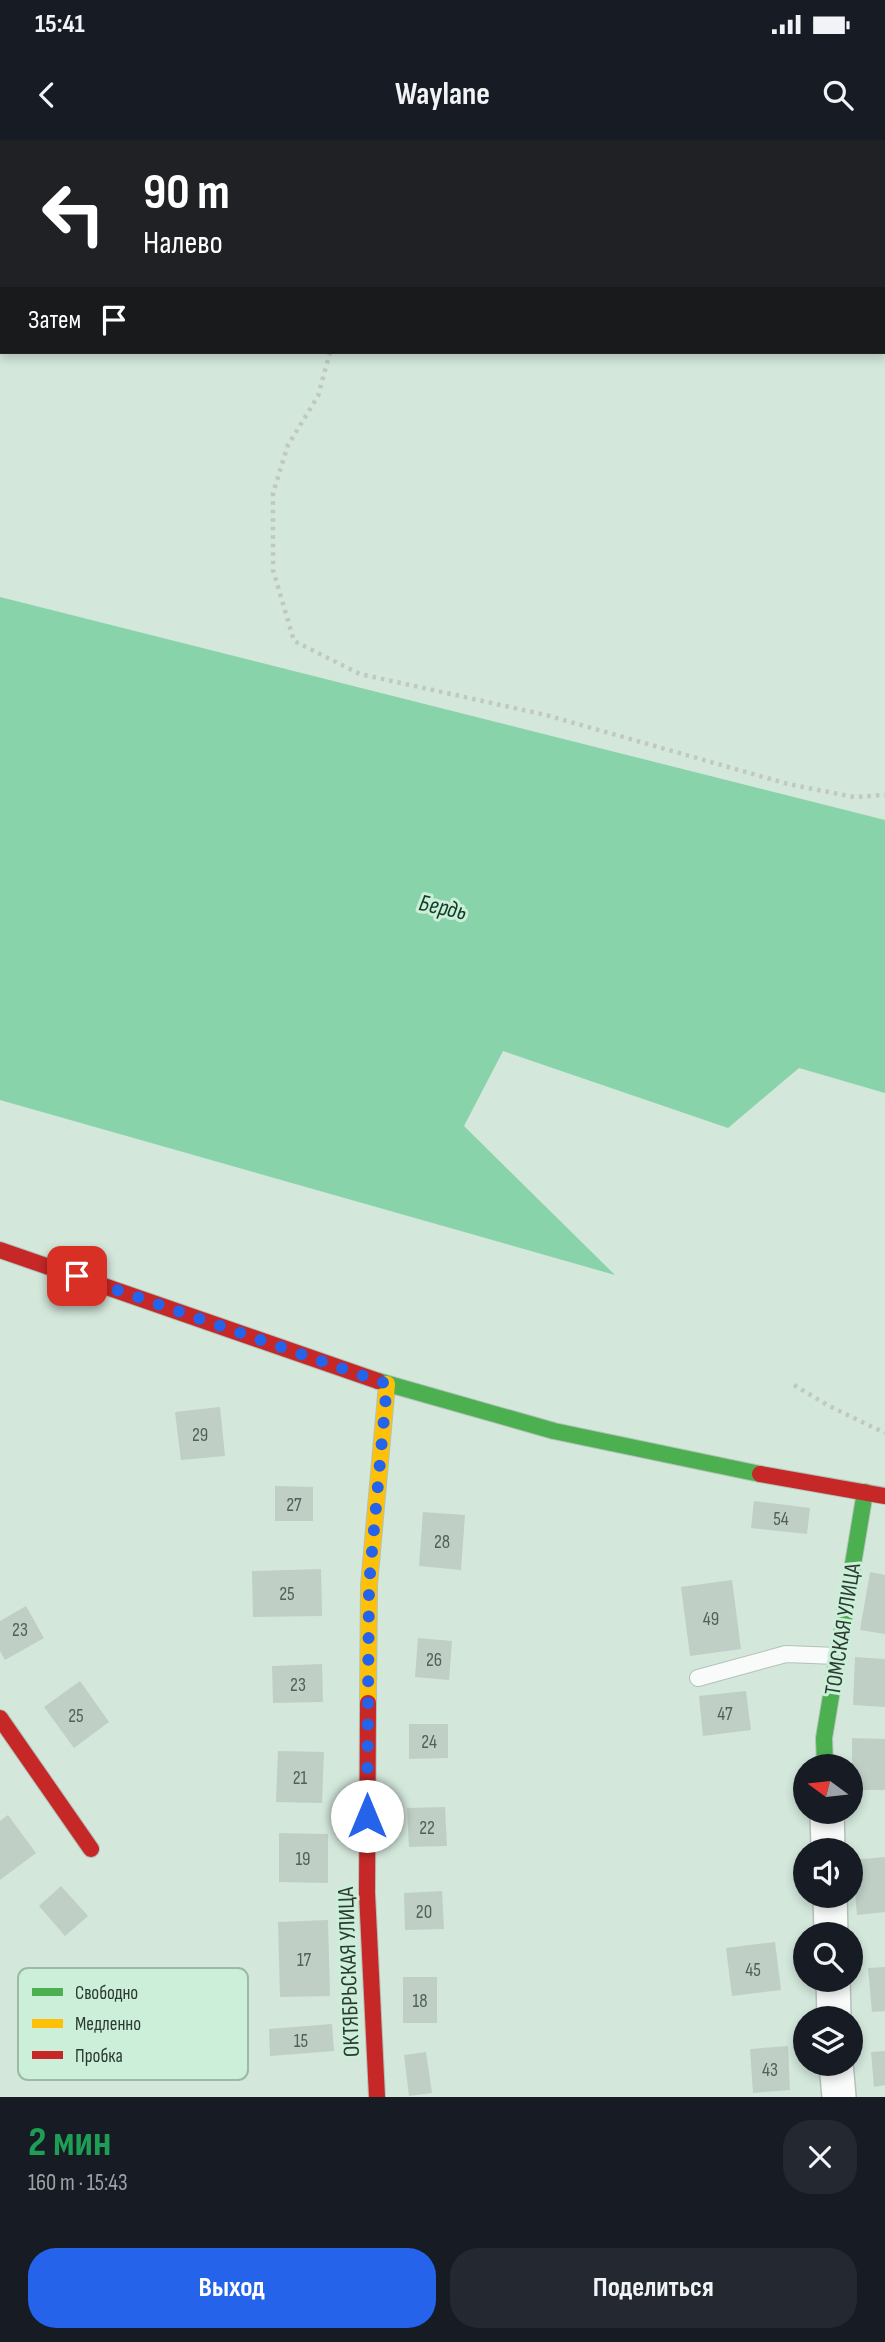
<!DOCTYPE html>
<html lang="ru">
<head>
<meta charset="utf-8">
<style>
	body { margin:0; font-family:"Sofia Sans Condensed",sans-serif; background:#242831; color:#f1f3f6; height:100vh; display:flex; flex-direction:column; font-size:26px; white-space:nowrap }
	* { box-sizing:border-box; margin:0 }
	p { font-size:23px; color:#9ea1a6 }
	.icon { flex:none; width:38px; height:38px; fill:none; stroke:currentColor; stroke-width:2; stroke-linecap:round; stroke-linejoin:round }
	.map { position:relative; height:1957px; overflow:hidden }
	.sheet { display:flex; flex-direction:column; background:#171b24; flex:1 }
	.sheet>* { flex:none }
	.banner { position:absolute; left:0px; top:0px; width:886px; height:214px; box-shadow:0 4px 10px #0003; background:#202124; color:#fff; overflow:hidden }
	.needle { width:46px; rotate:285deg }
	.fabs { position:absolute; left:793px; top:1614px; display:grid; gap:14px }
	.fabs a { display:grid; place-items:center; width:70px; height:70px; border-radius:50%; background:#171b24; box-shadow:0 4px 10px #0003; font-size:35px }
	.pin { position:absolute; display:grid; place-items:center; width:60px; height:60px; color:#fff; margin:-30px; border-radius:14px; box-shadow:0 4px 10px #0006 }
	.me { position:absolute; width:77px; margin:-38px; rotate:0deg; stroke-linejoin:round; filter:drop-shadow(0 0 5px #0008) }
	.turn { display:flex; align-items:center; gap:24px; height:147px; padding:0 28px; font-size:32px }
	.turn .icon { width:91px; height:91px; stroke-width:2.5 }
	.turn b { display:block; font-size:49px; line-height:60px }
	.then { display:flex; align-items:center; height:66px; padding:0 28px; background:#0003; gap:14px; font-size:26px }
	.round { display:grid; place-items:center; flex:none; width:74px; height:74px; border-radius:28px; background:#242831 }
	.headline { display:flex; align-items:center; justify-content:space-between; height:119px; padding:0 28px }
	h1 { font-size:42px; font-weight:700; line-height:52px; color:#1e9e55 }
	.primary-button { display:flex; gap:14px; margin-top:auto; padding:14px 28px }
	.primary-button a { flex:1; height:80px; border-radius:28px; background:#2563eb; color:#fff; font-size:28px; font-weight:700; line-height:80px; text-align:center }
	.primary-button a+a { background:#242831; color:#f1f3f6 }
	.status { display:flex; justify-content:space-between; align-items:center; height:49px; padding:0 35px; background:#171b24; direction:ltr }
	.status svg { height:19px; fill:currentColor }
	header { display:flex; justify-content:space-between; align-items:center; height:91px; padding:0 28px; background:#171b24; font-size:32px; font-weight:700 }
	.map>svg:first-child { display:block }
</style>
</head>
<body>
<div class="status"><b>15:41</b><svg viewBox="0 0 49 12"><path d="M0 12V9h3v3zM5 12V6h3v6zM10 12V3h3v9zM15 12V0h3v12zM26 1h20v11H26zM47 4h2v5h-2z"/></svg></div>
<header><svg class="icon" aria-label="back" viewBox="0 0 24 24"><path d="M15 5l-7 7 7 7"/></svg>Waylane<svg class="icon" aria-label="search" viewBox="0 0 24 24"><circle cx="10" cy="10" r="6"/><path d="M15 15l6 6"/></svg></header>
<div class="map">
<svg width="885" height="1957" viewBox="0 0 885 1957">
	<rect width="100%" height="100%" fill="#d3e7db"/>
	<path fill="#89d3ab" d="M0,457L885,680V953L799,928L728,988L503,911L464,986L615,1135L0,960Z"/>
	<g fill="#bfcfc5">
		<path d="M220,1267L225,1316L181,1320L175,1272Z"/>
		<path d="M275,1346L313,1347V1381H275Z"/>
		<path d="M754,1361L810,1368L807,1394L751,1388Z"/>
		<path d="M423,1372L465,1375L461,1430L419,1426Z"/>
		<path d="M321,1429L322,1476L253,1477L252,1431Z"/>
		<path d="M870,1432L885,1435V1494L860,1490Z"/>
		<path d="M732,1440L741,1509L690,1516L681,1447Z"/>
		<path d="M26,1466L44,1498L5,1520L0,1511V1481Z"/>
		<path d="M418,1498L452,1501L449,1540L415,1537Z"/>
		<path d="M855,1517L885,1519V1567L853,1565Z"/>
		<path d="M322,1524L323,1562L273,1563L272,1526Z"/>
		<path d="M80,1541L109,1582L74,1608L44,1567Z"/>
		<path d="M746,1551L751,1590L703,1596L699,1556Z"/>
		<path d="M409,1584H448V1618L409,1619Z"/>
		<path d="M852,1598L885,1599V1650H852Z"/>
		<path d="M278,1611L324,1612L322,1663L276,1662Z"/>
		<path d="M445,1667L447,1706L409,1707L407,1668Z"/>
		<path d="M8,1675L36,1713L0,1740V1681Z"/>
		<path d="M279,1693L328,1694V1743L279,1742Z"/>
		<path d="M885,1717V1772L857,1775L852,1720Z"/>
		<path d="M61,1746L88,1776L65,1796L39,1766Z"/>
		<path d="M442,1751L444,1789L405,1790L404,1753Z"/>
		<path d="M328,1780L330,1856L280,1857L278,1782Z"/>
		<path d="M775,1802L781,1850L732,1856L726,1808Z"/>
		<path d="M885,1827V1871L872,1872L868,1828Z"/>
		<rect x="403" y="1837" width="34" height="46"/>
		<path d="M332,1884L334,1911L270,1916L269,1889Z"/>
		<path d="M788,1906L790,1950L753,1953L750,1909Z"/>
		<path d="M885,1911V1945L874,1947L871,1912Z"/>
		<path d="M426,1912L432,1953L409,1956L404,1915Z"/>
	</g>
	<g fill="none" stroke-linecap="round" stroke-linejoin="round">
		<defs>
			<path id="lane" d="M698,1538L786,1514L837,1516"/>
			<g id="street">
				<path d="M827,1671L828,1710"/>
				<path d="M830,1755L831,1794"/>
				<path d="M833,1839L834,1878"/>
				<path d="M836,1923L839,1957"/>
			</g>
			<g id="fast">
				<path d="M378,1241L554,1291L760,1334"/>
				<path d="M825,1626L824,1598L865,1352"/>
			</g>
			<path id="slow" d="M368,1563L369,1445L387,1244"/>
			<g id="jam">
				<path d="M0,1110L378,1241"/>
				<path d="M760,1334L885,1356"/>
				<path d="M368,1563L367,1753L377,1957"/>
				<path d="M0,1578L91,1709"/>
			</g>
		</defs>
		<use href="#lane" stroke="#b2c2b8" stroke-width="18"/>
		<use href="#street" stroke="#b2c2b8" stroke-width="36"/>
		<use href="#fast" stroke="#b2c2b8" stroke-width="18"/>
		<use href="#slow" stroke="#b2c2b8" stroke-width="18"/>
		<use href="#jam" stroke="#b2c2b8" stroke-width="18"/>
		<g stroke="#c1c8c3" stroke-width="4.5" stroke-dasharray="3.5 5" stroke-linecap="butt">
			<path d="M451,2L452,0"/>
			<path d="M330,212L318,256L288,305L273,353V430L294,501L360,534L546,575L788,644L854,657L885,655"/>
			<path d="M794,1245L829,1266L885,1293"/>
		</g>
		<use href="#lane" stroke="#f8fbfa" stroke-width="16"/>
		<use href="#street" stroke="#f8fbfa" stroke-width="33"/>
		<use href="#fast" stroke="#4caf50" stroke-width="16"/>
		<use href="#slow" stroke="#ffc107" stroke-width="16"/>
		<use href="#jam" stroke="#c62828" stroke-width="16"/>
	</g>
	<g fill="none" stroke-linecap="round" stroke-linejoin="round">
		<path stroke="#2563eb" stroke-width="12" stroke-dasharray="0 21.6" d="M77,1136L387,1244L369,1445L367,1676"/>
	</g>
	<g text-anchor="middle" stroke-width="6" stroke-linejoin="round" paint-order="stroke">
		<g font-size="19" fill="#526057">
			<text x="200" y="1301">29</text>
			<text x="294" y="1371">27</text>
			<text x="781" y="1385">54</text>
			<text x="442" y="1408">28</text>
			<text x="287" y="1460">25</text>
			<text x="711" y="1485">49</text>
			<text x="20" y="1496">23</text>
			<text x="434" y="1526">26</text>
			<text x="298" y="1551">23</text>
			<text x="725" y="1580">47</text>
			<text x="76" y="1582">25</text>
			<text x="429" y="1608">24</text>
			<text x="300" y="1644">21</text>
			<text x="427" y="1694">22</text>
			<text x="303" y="1725">19</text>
			<text x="424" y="1778">20</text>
			<text x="304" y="1826">17</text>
			<text x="753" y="1836">45</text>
			<text x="420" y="1867">18</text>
			<text x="301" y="1907">15</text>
			<text x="770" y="1936">43</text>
		</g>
		<g font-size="23" fill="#2c3a31" stroke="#cbefd9">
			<text transform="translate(842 1489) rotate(-81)" y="8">ТОМСКАЯ УЛИЦА</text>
			<text transform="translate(348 1832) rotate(-92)" y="8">ОКТЯБРЬСКАЯ УЛИЦА</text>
		</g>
		<g font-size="24" font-style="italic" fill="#113c27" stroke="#cbefd9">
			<text transform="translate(443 767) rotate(12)" y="8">Бердь</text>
		</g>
	</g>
	<rect x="18" y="1828" width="230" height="112" rx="10" fill="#cbefd9" stroke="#9bb9a7" stroke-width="2"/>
	<rect x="32" y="1848" width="31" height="8" fill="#4caf50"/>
	<rect x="32" y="1879" width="31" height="9" fill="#ffc107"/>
	<rect x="32" y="1911" width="31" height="8" fill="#c62828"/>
	<g font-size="19" fill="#2c3a31">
		<text x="75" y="1859">Свободно</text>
		<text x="75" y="1890">Медленно</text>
		<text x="75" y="1922">Пробка</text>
	</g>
</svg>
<div class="fabs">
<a><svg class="needle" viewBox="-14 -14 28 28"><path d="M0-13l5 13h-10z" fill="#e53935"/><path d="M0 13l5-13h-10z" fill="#9ea1a6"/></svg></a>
<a><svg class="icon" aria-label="sound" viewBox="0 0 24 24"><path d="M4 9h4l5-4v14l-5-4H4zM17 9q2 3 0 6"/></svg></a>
<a><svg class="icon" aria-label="search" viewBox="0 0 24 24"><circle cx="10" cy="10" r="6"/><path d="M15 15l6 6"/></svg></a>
<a><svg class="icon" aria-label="layers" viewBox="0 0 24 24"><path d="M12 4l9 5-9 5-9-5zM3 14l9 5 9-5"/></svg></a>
</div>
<div class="pin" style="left:77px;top:1136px;background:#d93025"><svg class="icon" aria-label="arrive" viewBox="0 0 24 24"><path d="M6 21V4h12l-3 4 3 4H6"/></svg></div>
<svg class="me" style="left:367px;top:1676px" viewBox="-20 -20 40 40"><circle r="19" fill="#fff"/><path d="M0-13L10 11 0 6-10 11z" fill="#2563eb"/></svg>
<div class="banner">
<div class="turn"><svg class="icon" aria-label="left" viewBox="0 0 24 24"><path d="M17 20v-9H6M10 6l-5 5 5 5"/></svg><div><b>90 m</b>Налево</div></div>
<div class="then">Затем<svg class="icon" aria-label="arrive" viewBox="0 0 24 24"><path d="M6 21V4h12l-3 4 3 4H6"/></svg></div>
</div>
</div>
<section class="sheet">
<div class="headline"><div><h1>2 мин</h1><p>160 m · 15:43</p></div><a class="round"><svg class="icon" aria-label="close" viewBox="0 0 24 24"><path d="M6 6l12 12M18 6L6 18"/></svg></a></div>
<div class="primary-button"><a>Выход</a><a>Поделиться</a></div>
</section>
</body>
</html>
